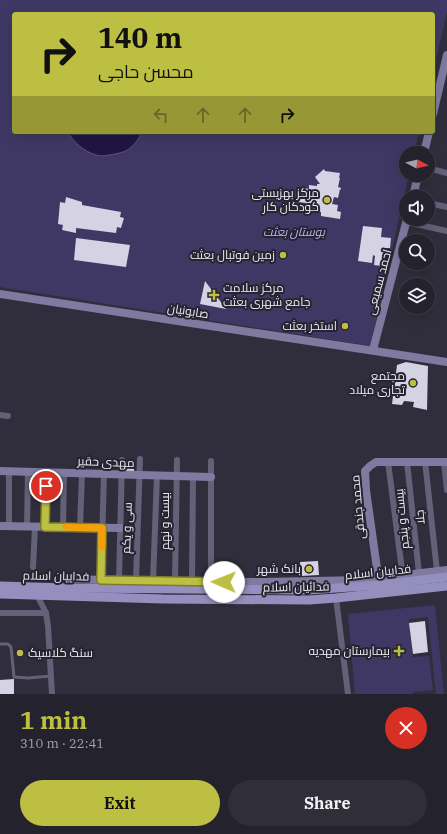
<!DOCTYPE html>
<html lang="en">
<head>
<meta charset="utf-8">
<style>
	body { margin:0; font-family:"IBM Plex Serif",Cairo,serif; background:#302f39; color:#f1f3f6; height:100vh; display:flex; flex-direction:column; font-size:15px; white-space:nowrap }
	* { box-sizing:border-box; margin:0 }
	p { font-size:13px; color:#a3a4aa }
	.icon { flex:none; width:22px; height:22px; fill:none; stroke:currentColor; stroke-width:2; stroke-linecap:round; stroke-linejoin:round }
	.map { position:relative; height:694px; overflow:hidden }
	.sheet { display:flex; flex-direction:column; background:#24222d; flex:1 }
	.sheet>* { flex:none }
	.hud { position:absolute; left:12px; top:12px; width:423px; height:122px; border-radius:4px; box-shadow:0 4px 16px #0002,0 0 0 1px #413f49; background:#bdbf43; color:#111; overflow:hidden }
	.needle { width:26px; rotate:97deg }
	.buttons { position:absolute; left:399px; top:146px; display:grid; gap:8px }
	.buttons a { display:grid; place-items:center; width:36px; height:36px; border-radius:50%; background:#24222d; box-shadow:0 4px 16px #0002,0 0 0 1px #413f49; font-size:20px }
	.pin { position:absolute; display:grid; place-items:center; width:34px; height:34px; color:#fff; margin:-17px; border:2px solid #fff; border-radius:50%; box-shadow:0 1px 4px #0007 }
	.me { position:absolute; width:44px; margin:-22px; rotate:271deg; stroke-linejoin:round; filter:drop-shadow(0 0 3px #0008) }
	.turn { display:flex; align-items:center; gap:14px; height:84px; padding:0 20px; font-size:18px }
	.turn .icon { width:52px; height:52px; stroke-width:2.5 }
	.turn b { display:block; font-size:28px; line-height:34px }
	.lanes { display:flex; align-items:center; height:38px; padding:0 20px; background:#0003; justify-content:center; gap:20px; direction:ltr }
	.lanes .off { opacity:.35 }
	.round { display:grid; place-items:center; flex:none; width:42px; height:42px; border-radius:21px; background:#302f39 }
	.summary { display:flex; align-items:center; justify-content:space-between; height:68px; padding:0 20px }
	h1 { font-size:24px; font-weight:700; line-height:30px; color:#bdbf43 }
	.button { display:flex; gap:8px; margin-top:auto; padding:8px 20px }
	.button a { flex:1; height:46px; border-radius:24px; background:#bdbf43; color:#111; font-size:16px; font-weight:700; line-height:46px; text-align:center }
	.button a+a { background:#302f39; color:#f1f3f6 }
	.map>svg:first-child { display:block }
</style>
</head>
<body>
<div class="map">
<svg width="447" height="694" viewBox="0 0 447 694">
	<rect width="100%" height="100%" fill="#302e3c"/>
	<g fill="#3f3864">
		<path d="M0,0H447V12L433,73V14H14V132H419L414,153H406V175H409L370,346L0,287Z"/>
		<path d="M435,605L444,694H436L428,617L409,619L413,657L429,656L433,690L413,692V694H355L348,614Z"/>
	</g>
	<path fill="#211544" stroke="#5e5579" d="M68,132H142C139,138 135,145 129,149C125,152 119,153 115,154C109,155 102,157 96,155C85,152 73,142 68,132Z"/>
	<g fill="#d4d2e3">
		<path d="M324,169L325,171L340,173L339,178H340L338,187L341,188V190L340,189L338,198L334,197L332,204L338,205L337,211L341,212L340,219L321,216V212L312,211V209H309L310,208L306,207V203L299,202L302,188L309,189V185L317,186V184H320L315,177Z"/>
		<path d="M66,197L82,202V205L121,212L120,217L124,218L121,228L117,227L116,233L76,228V233L62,230L63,225L58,224L60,202L65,203Z"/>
		<path d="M363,226L382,228L381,237L391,238L390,248H385L382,266L374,265L375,256L373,255L372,263L358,261Z"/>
		<path d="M76,238L130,245L126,267L74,260Z"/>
		<path d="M205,281L226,309L200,304Z"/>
		<path d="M406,362L428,366L427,410L413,407L414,402L404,401L402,405L392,404L397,365Z"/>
		<rect x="125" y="461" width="9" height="11"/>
		<path d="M318,561L319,575L301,576L300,562Z"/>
		<path d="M425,621L428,652L413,654L409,623Z"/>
		<path d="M14,679V694H0V680Z"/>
	</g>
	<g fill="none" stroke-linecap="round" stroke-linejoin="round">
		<path stroke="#636078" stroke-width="3" d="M0,644H8L11,647L14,677L28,678L51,676"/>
		<g stroke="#636078" stroke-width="6">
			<path d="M428,168L447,173"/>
			<path d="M428,203L447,207"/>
			<path d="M407,222L447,231"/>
			<path d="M0,415L8,416"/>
			<path d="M425,461L437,571"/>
			<path d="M388,462L402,570"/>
			<path d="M407,462L419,573"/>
			<path d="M444,462L447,490"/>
			<path d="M9,527V471"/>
			<path d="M27,527L28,472"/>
			<path d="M45,527L46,472"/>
			<path d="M63,527L64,473"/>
			<path d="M80,528L82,473"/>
			<path d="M33,567L35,527"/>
			<path d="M101,580L104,474"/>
			<path d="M119,580L122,460"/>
			<path d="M136,581L140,459"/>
			<path d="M153,581L157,475"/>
			<path d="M175,581L177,460"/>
			<path d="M192,582L193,476"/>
			<path d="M211,582V461"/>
			<path d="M37,595L46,613L48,626L52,694"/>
			<path d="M336,598L348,694"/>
			<path d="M0,613H46"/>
		</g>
		<g stroke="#7f7aa0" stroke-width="8">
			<path d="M433,114L447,55"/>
			<path d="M424,153L429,132"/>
			<path d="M413,197L418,175"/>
			<path d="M0,294L447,362"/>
			<path d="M373,350L407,219"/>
			<path d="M0,471L211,477"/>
			<path d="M0,526L120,528"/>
			<path d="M379,583L366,490L365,471L370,466L376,462H447"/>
			<path d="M67,588L72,579L136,581L263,582L363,580L447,570"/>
		</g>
		<g stroke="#958fbf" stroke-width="9">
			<path d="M0,586L67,588L308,590L380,585L447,577"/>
			<path d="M0,594L163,599L309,600L336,598L447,586"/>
		</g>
	</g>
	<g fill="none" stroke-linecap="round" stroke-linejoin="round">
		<defs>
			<path id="route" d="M46,486L45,527L102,528L101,580L224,582"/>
		</defs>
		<use href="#route" stroke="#7b7c2c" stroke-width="10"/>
		<use href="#route" stroke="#bdbf43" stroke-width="7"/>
		<path stroke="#f59e0b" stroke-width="7" d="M66,527L102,528V547"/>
	</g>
	<g fill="#bdbf43" stroke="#262431" stroke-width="1.5">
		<circle cx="327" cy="200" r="4"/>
		<circle cx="283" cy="255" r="4"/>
		<path d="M212 289h4v4h4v4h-4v4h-4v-4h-4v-4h4z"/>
		<circle cx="345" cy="326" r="4"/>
		<circle cx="413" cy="383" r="4"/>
		<circle cx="309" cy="569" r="4"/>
		<path d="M397 645h4v4h4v4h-4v4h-4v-4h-4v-4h4z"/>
		<circle cx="20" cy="653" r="4"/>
	</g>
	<g text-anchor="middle" stroke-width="4" stroke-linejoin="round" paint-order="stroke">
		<g font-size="12" fill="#ecebf4" stroke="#262431" text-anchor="end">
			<text x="319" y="197">مرکز بهزیستی<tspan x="319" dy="14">کودکان کار</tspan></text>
			<text x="275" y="259">زمین فوتبال بعثت</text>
			<text x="223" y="292" text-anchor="start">مرکز سلامت<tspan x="223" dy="14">جامع شهری بعثت</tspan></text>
			<text x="337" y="330">استخر بعثت</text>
			<text x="405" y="380">مجتمع<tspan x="405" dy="14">تجاری میلاد</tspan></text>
			<text x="301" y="573">بانک شهر</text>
			<text x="390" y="655">بیمارستان مهدیه</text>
			<text x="28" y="657" text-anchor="start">سنگ کلاسیک</text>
		</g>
		<g font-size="12" font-style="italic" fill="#beb5f6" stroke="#262431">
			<text x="294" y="236">بوستان بعثت</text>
		</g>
		<g font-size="12" fill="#ecebf4" stroke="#262431">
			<text transform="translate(379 282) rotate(-75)" y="4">احمد سمیعی</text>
			<text transform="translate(188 311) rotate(9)" y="4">صابونیان</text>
			<text transform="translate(106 462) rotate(2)" y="4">مهدی حقیر</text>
			<text transform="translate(358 507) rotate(-95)" y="4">محمد جندقی</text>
			<text transform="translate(420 517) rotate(-96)" y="4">جلا</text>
			<text transform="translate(402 519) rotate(-96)" y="4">بیست و پنجم</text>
			<text transform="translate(165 521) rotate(-90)" y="4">بیست و نهم</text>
			<text transform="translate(127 528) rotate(-88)" y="4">سی و یکم</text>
			<text transform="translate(378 572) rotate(-6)" y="4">فداییان اسلام</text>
			<text transform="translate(56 576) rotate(1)" y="4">فداییان اسلام</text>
			<text transform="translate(296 587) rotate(-1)" y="4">فدائیان اسلام</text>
		</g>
	</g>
</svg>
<div class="buttons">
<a><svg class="needle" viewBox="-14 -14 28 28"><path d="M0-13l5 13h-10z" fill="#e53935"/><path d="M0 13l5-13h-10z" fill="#a3a4aa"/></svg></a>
<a><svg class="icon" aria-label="sound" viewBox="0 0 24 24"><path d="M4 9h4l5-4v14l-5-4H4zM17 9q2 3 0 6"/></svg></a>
<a><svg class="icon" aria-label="search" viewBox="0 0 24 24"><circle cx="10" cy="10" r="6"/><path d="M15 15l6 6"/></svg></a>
<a><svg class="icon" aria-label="layers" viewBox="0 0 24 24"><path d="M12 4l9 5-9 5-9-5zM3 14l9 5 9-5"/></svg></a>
</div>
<div class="pin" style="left:46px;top:486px;background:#d93025"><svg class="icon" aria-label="arrive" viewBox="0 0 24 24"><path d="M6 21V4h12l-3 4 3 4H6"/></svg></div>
<svg class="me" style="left:224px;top:582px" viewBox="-20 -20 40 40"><circle r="19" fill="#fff"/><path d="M0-13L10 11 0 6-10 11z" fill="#bdbf43"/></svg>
<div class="hud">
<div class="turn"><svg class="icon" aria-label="right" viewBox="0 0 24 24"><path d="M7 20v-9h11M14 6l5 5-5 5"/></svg><div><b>140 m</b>محسن حاجی</div></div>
<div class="lanes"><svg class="icon off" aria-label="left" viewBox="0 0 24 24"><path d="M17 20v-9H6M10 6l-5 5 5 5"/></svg><svg class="icon off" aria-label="ahead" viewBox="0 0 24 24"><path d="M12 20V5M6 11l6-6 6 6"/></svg><svg class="icon off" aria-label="ahead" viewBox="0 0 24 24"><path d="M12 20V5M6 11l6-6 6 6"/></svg><svg class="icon" aria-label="right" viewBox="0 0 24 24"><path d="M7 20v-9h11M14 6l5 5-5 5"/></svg></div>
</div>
</div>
<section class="sheet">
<div class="summary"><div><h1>1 min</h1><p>310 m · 22:41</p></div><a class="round" style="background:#d93025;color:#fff"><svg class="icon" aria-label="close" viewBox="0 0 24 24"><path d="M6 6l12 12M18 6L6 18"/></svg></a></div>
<div class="button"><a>Exit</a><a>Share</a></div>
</section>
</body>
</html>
